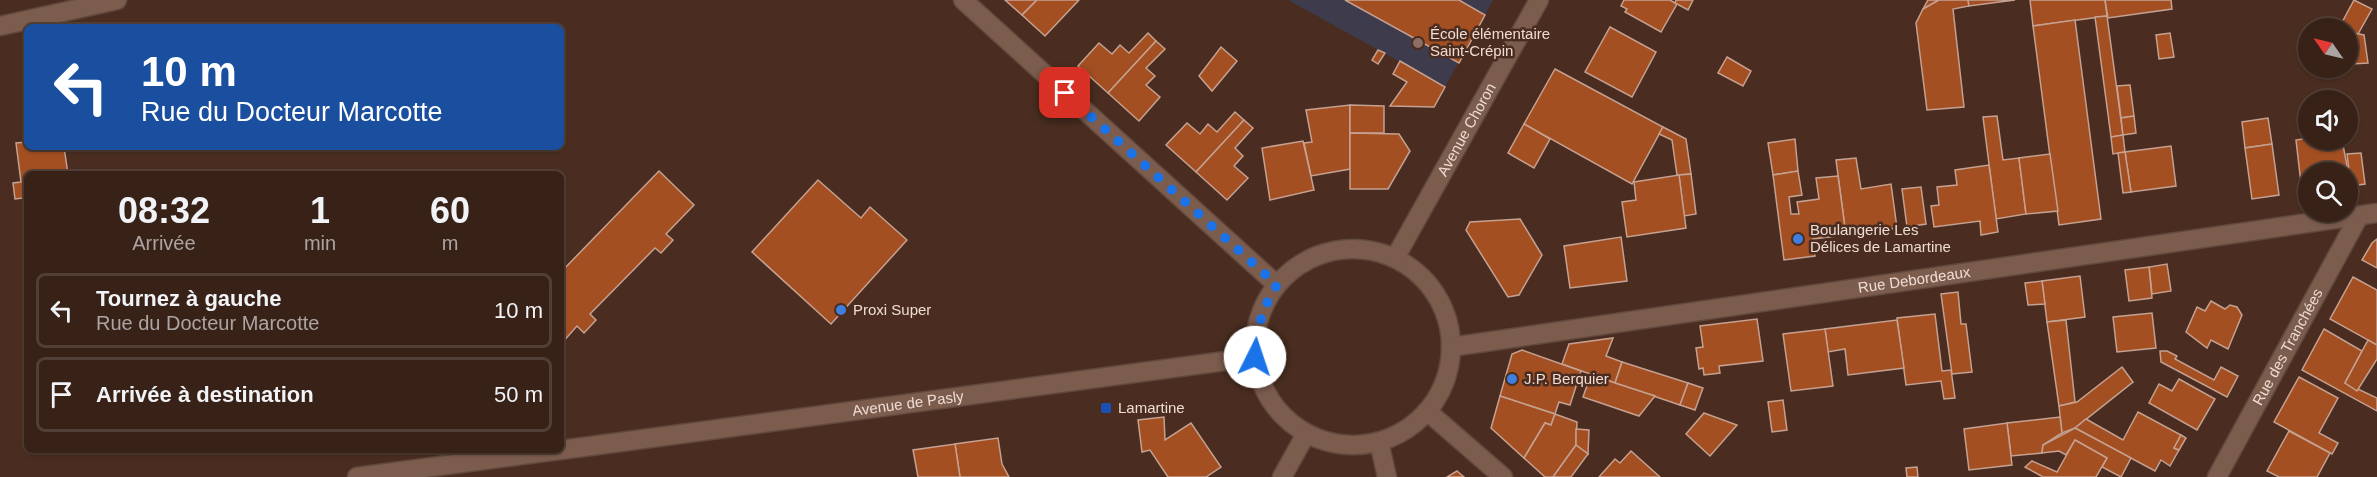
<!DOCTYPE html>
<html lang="fr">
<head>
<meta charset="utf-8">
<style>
	body { margin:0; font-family:Arial,sans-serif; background:#432f25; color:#f1f3f6; height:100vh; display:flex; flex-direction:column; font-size:22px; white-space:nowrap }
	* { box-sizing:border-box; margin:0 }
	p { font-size:20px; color:#aba4a2 }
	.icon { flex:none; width:33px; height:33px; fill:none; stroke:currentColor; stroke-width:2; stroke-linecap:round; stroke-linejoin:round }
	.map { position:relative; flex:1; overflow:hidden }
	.drawer { position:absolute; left:24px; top:171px; width:540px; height:282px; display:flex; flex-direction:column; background:#382218; border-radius:9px; box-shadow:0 2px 4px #0004,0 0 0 2px #523f37 }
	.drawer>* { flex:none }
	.hud { position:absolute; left:24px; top:24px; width:540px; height:126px; border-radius:9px; box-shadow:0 2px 4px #0004,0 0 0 2px #523f37; background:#1a4fa0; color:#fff; overflow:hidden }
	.needle { width:39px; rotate:304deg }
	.fabs { position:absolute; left:2298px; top:18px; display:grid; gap:12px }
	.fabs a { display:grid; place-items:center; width:60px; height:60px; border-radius:50%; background:#382218; box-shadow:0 2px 4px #0004,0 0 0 2px #523f37; font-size:30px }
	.pin { position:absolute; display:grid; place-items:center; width:51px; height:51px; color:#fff; margin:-26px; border-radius:12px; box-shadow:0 3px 9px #0006 }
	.me { position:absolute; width:66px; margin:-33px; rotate:4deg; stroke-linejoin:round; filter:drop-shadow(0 0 4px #0008) }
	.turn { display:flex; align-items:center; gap:21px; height:126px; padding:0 18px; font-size:27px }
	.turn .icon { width:78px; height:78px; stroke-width:2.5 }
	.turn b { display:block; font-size:42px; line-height:51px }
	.eta { display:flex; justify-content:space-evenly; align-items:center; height:102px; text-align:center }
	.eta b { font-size:36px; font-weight:600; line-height:42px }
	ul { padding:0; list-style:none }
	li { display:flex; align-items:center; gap:18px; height:75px; margin:0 12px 9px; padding:0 6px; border:3px solid #523f37; border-radius:9px }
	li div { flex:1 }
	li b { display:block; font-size:22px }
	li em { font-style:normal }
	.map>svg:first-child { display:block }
</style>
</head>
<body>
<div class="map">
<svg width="2377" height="477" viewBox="0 0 2377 477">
	<rect width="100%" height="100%" fill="#4a2d20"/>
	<path fill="#3d3b4c" d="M1288,0H1493L1445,87Z"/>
	<g fill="#a34f22" stroke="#c5a191" stroke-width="1.5">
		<path d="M1005,0H1037L1022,15Z"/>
		<path d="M1037,0H1079L1045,36L1022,15Z"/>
		<path d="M1345,0H1459L1485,15L1459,63Z"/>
		<path d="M1624,0H1670L1677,4L1661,32L1625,12L1627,9L1621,6Z"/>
		<path d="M1676,0H1693L1688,10L1675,3Z"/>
		<path d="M1928,0H1939L1923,9Z"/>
		<path d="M1939,0H1968L1969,6L1953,9L1964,107L1927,110L1916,23L1923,9Z"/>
		<path d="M1968,0H2015L1969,6Z"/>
		<path d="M2030,0H2105L2107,16L2033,26Z"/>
		<path d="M2105,0H2171L2172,9L2108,18Z"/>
		<path d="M2354,0L2372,9L2358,34L2348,32V28H2339Z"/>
		<path d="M2107,16L2123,135L2111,137L2095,17Z"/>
		<path d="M2075,20L2101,219L2059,225L2033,26Z"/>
		<path d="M1610,27L1656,52L1632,97L1585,72Z"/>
		<path d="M2348,32L2364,35L2368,63L2352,64Z"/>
		<path d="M1148,33L1156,41L1108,93L1078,66L1099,43L1112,54L1120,45L1129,53Z"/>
		<path d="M2170,33L2174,57L2159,59L2156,35Z"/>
		<path d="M1156,41L1165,49L1146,68L1155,76L1146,85L1160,97L1139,121L1108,93Z"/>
		<path d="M1221,47L1237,61L1212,91L1199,76Z"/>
		<path d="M1378,50L1385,53L1378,64L1372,60Z"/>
		<path d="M1727,57L1751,71L1743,86L1718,73Z"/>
		<path d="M1400,61L1445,87L1434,107L1390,106L1407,82L1393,74Z"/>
		<path d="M1555,69L1663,127L1632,184L1524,124Z"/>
		<path d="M2130,85L2134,116L2121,118L2117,86Z"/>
		<path d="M1350,105V169L1311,176L1304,143L1312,142L1306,110Z"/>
		<path d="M1350,105L1384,106V133H1350Z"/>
		<path d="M1235,112L1244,120L1196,172L1166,145L1187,123L1200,134L1208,124L1217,132Z"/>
		<path d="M1997,116L2003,160L2019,158L2026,214L1996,219L1983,117Z"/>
		<path d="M2134,116L2136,133L2123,135L2121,118Z"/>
		<path d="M2268,118L2272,144L2245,148L2242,122Z"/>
		<path d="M1244,120L1253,128L1235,148L1243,156L1234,166L1248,178L1227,200L1196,172Z"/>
		<path d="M1524,124L1550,139L1534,168L1508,153Z"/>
		<path d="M1663,127L1686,139L1691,174L1677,175L1672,140L1659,134Z"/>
		<path d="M1350,133L1399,134L1410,151L1388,189H1350Z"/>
		<path d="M2123,135L2125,152L2113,154L2111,137Z"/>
		<path d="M2308,138L2342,140L2351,186H2348V172H2308V191L2302,192L2296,140Z"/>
		<path d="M1795,139L1798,171L1773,175L1768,143Z"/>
		<path d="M1303,141L1314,190L1270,200L1262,148Z"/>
		<path d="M27,142V147H64L68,174H27V225L23,198L15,199L13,183L21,182L16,143Z"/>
		<path d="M2272,144L2279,195L2252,199L2245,148Z"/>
		<path d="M2171,146L2176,186L2131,192L2125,152Z"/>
		<path d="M2125,152L2131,192L2123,193L2118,153Z"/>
		<path d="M2361,153L2365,184L2351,186L2347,154Z"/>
		<path d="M2050,154L2058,211L2026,214L2019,158Z"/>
		<path d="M1856,158L1861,189L1891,184L1897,228L1846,235L1836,160Z"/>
		<path d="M1989,165L1998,232L1981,235L1980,221L1934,227L1931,206L1939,205L1937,187L1957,185L1955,170Z"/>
		<path d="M659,171L694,205L666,234L673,240L661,253L655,248L590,314L596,320L584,333L577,326L561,344V272Z"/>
		<path d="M1798,171L1802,195L1789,197L1791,214H1799L1797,202L1819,199L1816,178L1838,176L1846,235L1813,239L1815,256L1784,260L1773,175Z"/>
		<path d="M1691,174L1696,214L1684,216L1679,175Z"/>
		<path d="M1679,175L1686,228L1627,237L1622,202L1636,200L1634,182Z"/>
		<path d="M818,180L861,218L870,207L907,240L831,324L752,252Z"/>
		<path d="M1921,187L1926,224L1907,227L1902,189Z"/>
		<path d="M1520,219L1542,255L1519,295L1508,297L1466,230L1470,222Z"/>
		<path d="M1621,237L1627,281L1570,288L1564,246Z"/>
		<path d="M2377,239V268L2362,260L2372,243Z"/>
		<path d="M2167,264L2171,291L2152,294L2149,267Z"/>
		<path d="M2149,267L2152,298L2129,301L2125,270Z"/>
		<path d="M2080,276L2085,317L2047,322L2042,281Z"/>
		<path d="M2353,277L2377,290V345L2330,319Z"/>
		<path d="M2042,281L2045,304L2028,305L2025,283Z"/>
		<path d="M1958,292L1961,324H1966L1972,372L1952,374L1941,294Z"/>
		<path d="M2211,301L2225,309L2230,305L2237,307L2242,315L2228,349L2211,340L2207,348L2186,332L2197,307L2205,311Z"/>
		<path d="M2152,313L2156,348L2117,352L2113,317Z"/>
		<path d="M1935,314L1942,371L1951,370L1955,398L1944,399L1941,381L1906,385L1897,318Z"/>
		<path d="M1757,319L1763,361L1719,366L1720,373L1704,375L1703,368L1699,369L1696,348L1703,347L1700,326Z"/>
		<path d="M1897,320L1904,368L1848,375L1845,349L1828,352L1825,329Z"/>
		<path d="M2066,320L2075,402L2059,406L2047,322Z"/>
		<path d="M1825,329L1833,386L1791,391L1783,334Z"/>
		<path d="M2324,329L2362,351L2345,383L2377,398V411L2302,370Z"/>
		<path d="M1613,338L1606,356L1622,362L1615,383L1562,364L1569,344Z"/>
		<path d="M2368,340L2377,345V359L2357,391L2345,383Z"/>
		<path d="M1522,350L1581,371L1570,405L1559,402L1555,414L1500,396L1512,354Z"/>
		<path d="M2160,351H2167L2177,356L2175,359L2214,380L2221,367L2238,376L2227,397L2161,362Z"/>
		<path d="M1622,362L1688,383L1680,405L1615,383Z"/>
		<path d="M2122,367L2133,382L2075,428L2062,433L2059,406L2077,402Z"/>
		<path d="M1591,374L1615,383L1655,396L1639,416L1583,397Z"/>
		<path d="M2299,377L2338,398L2319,433L2338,443L2332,454L2274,422Z"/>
		<path d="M2179,379L2215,399L2197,430L2149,403L2159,384L2172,391Z"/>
		<path d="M1688,383L1703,388L1695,410L1680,405Z"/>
		<path d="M1500,396L1555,414L1551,425L1545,423L1524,458L1491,428Z"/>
		<path d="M1783,400L1787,430L1772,432L1768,402Z"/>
		<path d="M2138,412L2181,435L2174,448L2179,450L2170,466L2161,460L2155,471L2075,428L2086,419L2123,440Z"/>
		<path d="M1704,413L1737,425L1710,456L1686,434Z"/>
		<path d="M1555,414L1577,422L1576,445L1553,477H1545L1524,458L1545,423L1551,425Z"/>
		<path d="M1164,417L1165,440L1191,423L1221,467L1206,477H1168L1150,450L1142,452L1138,420Z"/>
		<path d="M2060,417L2062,433L2043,445L2042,453L2011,456L2007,423Z"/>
		<path d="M2007,423L2012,465L1969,470L1964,429Z"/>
		<path d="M2075,428L2131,458L2121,477L2102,467L2107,458L2075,440L2066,455L2059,451L2042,453L2043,445Z"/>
		<path d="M1576,429L1589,430L1588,454L1576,445Z"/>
		<path d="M2289,431L2330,453L2317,477H2279L2267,471Z"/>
		<path d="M2181,435L2186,438L2179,450L2174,448Z"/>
		<path d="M998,438L1002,464L1009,477H960L955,444Z"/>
		<path d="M2075,440L2107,458L2096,477H2043L2025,467L2032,461L2057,472Z"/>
		<path d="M955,444L960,477H918L913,450Z"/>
		<path d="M1576,445L1588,454L1571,477H1553Z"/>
		<path d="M1631,451L1660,477H1599L1615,459L1620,463Z"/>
		<path d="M1917,467L1918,477H1907L1906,468Z"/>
		<path d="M1457,471L1464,477H1447Z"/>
	</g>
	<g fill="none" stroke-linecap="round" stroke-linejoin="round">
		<defs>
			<g id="minor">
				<path d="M963,0L1277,285"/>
				<path d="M0,26L117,0"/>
				<circle cx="1353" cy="347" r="98"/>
				<path id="s1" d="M1395,258L1539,0"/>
				<path id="s2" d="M1451,347L2377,213"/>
				<path d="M1427,411L1503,477"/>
				<path d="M1379,442L1387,477"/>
				<path id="s3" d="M561,450L1255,357"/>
				<path d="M357,477L560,450"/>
				<path d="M1282,477L1306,434"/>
				<path id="s4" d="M2217,477L2359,216"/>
			</g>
		</defs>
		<use href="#minor" stroke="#61493d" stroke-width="21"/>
		<use href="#minor" stroke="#7c5c4d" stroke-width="18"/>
	</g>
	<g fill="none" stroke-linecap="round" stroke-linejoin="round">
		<path stroke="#1a73e8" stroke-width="10" stroke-dasharray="0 18" d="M1065,93L1277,285C1262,309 1256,329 1255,357"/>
	</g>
	<circle fill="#8d6e63" stroke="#4a2d20" stroke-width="2" cx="1418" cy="43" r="6"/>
	<g fill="#3f7fe0" stroke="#4a2d20" stroke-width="2">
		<circle cx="1798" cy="239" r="6"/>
		<circle cx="841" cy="310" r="6"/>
		<circle cx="1512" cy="379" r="6"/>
	</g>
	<rect fill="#1a4fb4" stroke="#4a2d20" stroke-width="2" x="1100" y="402" width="12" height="12" rx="3"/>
	<g text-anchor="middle" stroke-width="5" stroke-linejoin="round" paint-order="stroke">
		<g font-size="15" fill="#efdcd3" stroke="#4a2d20" text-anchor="start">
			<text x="1430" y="39">École élémentaire<tspan x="1430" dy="17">Saint-Crépin</tspan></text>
			<text x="1810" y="235">Boulangerie Les<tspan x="1810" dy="17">Délices de Lamartine</tspan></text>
			<text x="853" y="315">Proxi Super</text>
			<text x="1524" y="384">J.P. Berquier</text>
			<text x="1118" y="413">Lamartine</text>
		</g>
		<g font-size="15" fill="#efdcd3" stroke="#4a2d20">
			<text dy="5" stroke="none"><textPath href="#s1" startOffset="147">Avenue Choron</textPath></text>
			<text dy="5" stroke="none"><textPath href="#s2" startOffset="468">Rue Debordeaux</textPath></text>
			<text dy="5" stroke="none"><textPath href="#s4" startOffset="148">Rue des Tranchées</textPath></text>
			<text dy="5" stroke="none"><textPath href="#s3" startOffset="350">Avenue de Pasly</textPath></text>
		</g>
	</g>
</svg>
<div class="fabs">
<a><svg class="needle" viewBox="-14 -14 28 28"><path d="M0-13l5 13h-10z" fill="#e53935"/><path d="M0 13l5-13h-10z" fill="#aba4a2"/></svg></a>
<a><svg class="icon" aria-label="sound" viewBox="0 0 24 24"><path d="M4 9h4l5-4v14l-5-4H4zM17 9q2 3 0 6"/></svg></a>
<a><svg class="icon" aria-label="search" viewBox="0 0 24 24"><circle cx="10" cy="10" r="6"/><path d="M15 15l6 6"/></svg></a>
</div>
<div class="pin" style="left:1065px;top:93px;background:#d93025"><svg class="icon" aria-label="arrive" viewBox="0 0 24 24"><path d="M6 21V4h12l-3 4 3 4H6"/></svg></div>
<svg class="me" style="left:1255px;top:357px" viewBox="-20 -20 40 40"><circle r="19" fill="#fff"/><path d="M0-13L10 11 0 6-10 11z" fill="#1a73e8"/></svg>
<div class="hud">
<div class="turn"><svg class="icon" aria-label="left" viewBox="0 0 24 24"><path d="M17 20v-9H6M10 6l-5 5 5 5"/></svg><div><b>10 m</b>Rue du Docteur Marcotte</div></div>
</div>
<section class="drawer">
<div class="eta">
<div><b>08:32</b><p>Arrivée</p></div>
<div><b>1</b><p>min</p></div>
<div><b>60</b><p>m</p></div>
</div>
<ul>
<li><svg class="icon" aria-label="left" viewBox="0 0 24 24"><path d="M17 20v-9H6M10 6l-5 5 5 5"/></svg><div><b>Tournez à gauche</b><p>Rue du Docteur Marcotte</p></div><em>10 m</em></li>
<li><svg class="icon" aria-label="arrive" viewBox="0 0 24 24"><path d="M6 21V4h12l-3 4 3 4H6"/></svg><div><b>Arrivée à destination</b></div><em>50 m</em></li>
</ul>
</section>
</div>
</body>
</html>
